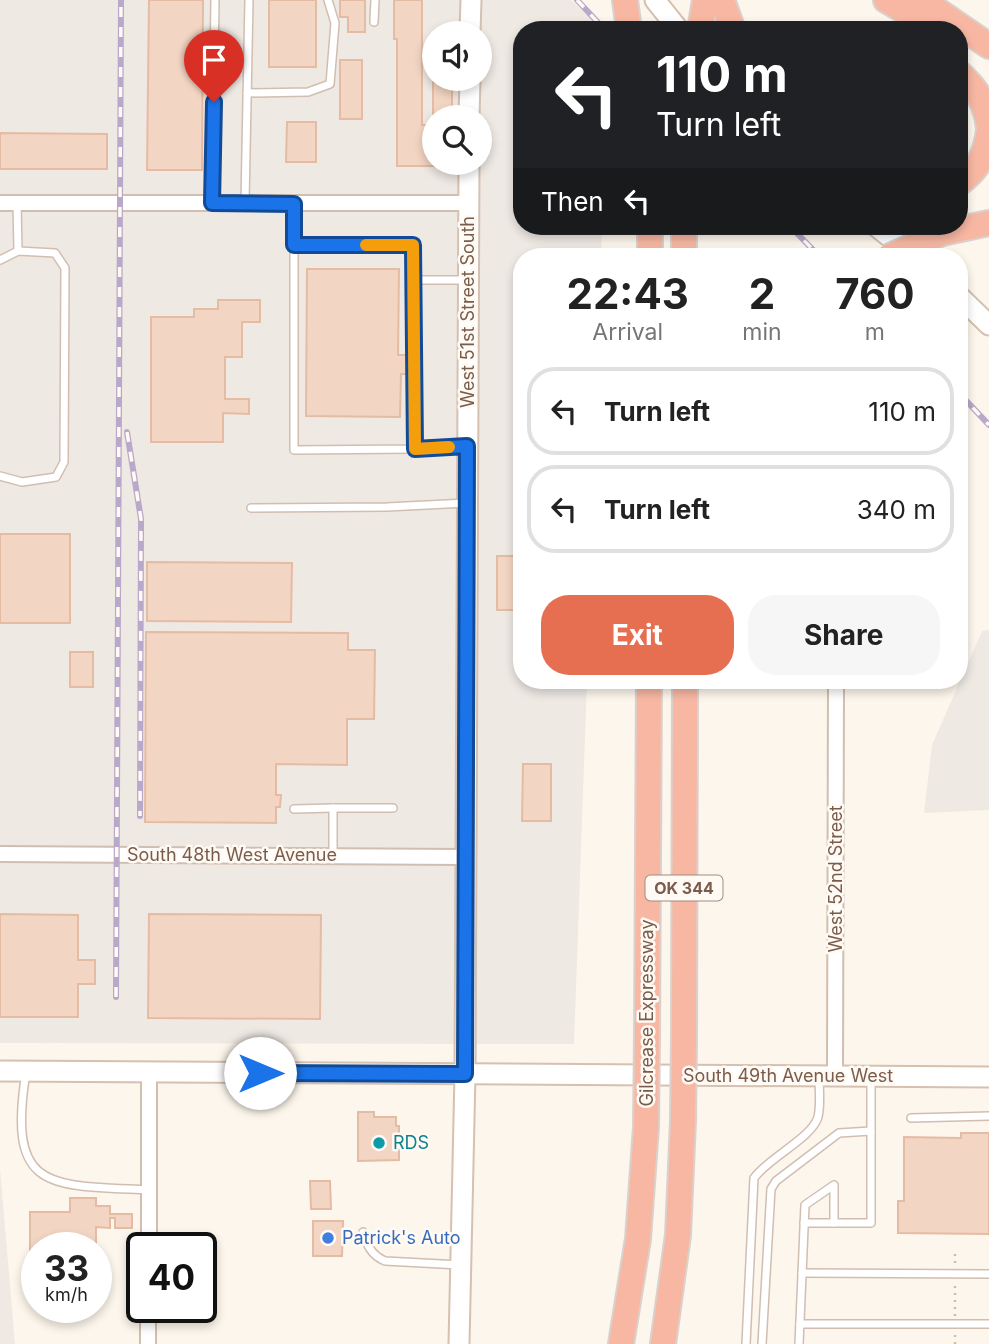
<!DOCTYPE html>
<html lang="en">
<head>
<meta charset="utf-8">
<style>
	body { margin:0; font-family:Inter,sans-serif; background:#f6f6f6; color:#222; height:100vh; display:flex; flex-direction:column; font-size:26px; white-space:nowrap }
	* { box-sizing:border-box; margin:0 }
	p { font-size:23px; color:#767676 }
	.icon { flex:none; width:38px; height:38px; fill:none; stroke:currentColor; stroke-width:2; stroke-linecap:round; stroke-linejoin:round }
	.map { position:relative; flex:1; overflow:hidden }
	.drawer { position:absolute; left:513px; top:248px; width:455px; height:441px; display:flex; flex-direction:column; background:#fff; border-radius:28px; box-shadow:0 4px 10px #0003 }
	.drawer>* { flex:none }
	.banner { position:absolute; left:513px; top:21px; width:455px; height:214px; border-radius:28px; box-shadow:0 4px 10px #0003; background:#202124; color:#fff; overflow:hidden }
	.controls { position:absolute; left:422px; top:21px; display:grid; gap:14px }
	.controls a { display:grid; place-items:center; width:70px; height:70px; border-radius:50%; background:#fff; box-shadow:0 4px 10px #0003; font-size:35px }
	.speed { position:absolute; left:21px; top:1232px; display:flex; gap:14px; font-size:35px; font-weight:700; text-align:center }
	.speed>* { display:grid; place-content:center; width:91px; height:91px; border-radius:50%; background:#fff; box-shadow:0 4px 10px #0003; line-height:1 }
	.speed small { font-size:18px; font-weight:400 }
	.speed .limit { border:4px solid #111; border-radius:10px; background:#fff; color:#111 }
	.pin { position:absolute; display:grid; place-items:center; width:60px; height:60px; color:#fff; margin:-72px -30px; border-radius:50% 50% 50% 0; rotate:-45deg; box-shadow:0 0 7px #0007 }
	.pin .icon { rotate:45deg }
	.me { position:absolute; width:77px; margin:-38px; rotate:90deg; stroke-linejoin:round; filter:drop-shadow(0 0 5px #0008) }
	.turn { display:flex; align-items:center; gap:24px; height:147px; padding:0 28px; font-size:32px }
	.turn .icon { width:91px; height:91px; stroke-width:2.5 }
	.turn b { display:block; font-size:49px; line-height:60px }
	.then { display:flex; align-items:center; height:66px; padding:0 28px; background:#0003; gap:14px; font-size:26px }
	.eta { display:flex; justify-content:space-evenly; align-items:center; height:119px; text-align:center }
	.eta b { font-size:42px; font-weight:700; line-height:49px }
	.button { display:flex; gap:14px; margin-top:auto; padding:14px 28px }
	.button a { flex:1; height:80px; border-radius:28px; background:#e76f51; color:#fff; font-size:28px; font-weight:700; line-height:80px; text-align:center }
	.button a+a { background:#f6f6f6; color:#222 }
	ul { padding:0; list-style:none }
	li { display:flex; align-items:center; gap:21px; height:88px; margin:0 14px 10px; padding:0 14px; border:4px solid #e0e0e0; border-radius:28px }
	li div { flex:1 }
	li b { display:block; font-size:26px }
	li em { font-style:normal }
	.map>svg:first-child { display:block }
</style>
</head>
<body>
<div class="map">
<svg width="989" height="1344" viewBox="0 0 989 1344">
	<rect width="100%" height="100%" fill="#fdf6ec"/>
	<g fill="#efe9e4" fill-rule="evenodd">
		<path d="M0,0H571L604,30H522V226H602L601,257H522V681H587L574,1044L0,1043ZM434,33H480V79H434ZM434,117H480V163H434Z"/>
		<path d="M989,630V810L924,813L932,745L982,631Z"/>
		<path d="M0,1169L15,1344H0Z"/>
	</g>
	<g fill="#f3d5c3" stroke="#e6bba3" stroke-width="2">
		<path d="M149,0H203L202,170H147Z"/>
		<rect x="269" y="0" width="47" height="67"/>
		<path d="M340,0H365V32H348V17H340Z"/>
		<path d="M394,0H422V125H433V47L434,79H452V117H434V163H451V166H397V39H394Z"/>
		<rect x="340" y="60" width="22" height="59"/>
		<path d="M287,122H316V162H286Z"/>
		<path d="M0,133L107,134V169H0Z"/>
		<path d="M307,269H399L398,355H407V374H401L400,417L306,416Z"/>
		<path d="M218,300H260V322H242V357H225V399H249V414L223,413V442H151V317H194V309H218Z"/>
		<rect x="518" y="407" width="4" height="58"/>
		<rect x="0" y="534" width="70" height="89"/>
		<rect x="497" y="556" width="20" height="54"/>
		<path d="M147,562L292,563L291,622L147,621Z"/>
		<path d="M146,632L348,633V650H375L374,719H347V765L276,764V795H281L280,807H276V823L145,822Z"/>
		<rect x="70" y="652" width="23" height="35"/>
		<path d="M523,764H551V821H522Z"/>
		<path d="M0,914L78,915V960H95V984H78V1017H0Z"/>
		<path d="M149,914L321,915L320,1019L148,1018Z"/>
		<path d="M358,1112H374V1117H396V1126H399V1160L358,1161Z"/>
		<path d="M961,1133H989V1234L898,1233V1201H904V1137L961,1138Z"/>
		<path d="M310,1181H330L331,1209H311Z"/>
		<path d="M70,1198H96V1206H110V1214H132V1228H115V1218H110V1228L96,1227V1248H37V1257H30V1212H70Z"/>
		<path d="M313,1221H343L342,1256H313Z"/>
	</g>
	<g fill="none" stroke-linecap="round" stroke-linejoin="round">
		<defs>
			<g id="lane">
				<path d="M374,22L375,0"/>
				<path d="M247,93L308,92L330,84L335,23L328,0"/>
				<path d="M245,202L249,0"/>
				<path d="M17,203L18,251"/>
				<path d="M212,203L215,0"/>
				<path d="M294,203V450L415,449L466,446"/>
				<path d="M294,245H413L414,280H467"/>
				<path d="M0,260L18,251L55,253L65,268L64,462L56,477L22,482L0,476"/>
				<path d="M414,280L415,449"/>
				<path d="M251,508L387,507L466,503"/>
				<path d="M294,809L333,808"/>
				<path d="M333,856V808H393"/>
				<path d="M26,1072C7,1192 48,1185 149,1190"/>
				<path d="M911,1118L989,1116"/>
				<path d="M804,1223H871V1077"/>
				<path d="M363,1232C367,1245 371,1255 385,1261L460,1265"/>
				<path d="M802,1273L989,1274"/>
				<path d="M800,1324H989"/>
				<path d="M746,1344L754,1178C768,1158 812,1138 818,1117C821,1105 819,1089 819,1077"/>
				<path d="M762,1344L771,1189L776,1181L839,1133L871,1131"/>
				<path d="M799,1344L805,1205L834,1185V1223"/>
			</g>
			<g id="street">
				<path d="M0,203H468"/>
				<path d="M0,854L464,857"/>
				<path d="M835,1076L836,681"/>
				<path d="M149,1248V1072"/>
				<path d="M148,1344V1307"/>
			</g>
			<g id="secondary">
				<path d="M655,0L679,30"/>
				<path d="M470,33L471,0"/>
				<path d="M469,117L470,79"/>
				<path d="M876,226L913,256"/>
				<path d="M959,296L989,325"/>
				<path d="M0,1071L989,1077"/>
				<path d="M459,1344L465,1074L469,163"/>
			</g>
			<g id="highway">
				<path d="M625,0L629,30"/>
				<path d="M722,0L733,30"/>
				<path d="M886,0L938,30"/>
				<path d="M922,0L989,46"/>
				<path d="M700,30L705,0"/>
				<path d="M959,73C977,89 987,105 989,129"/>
				<path d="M959,183C979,169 986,153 989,130"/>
				<path d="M650,226V257"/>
				<path d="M684,226V257"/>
				<path d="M942,233L989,223"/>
				<path d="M647,1035L649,681"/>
				<path d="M684,1036L685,681"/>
				<path d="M621,1344L638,1239L646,1127"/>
				<path d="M663,1344L678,1235L683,1121"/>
			</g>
		</defs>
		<use href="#lane" stroke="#d1beb0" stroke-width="10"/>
		<use href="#street" stroke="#d1beb0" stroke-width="18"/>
		<use href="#secondary" stroke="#d6c0b0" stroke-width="23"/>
		<use href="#highway" stroke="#dad1cd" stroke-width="28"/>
		<g stroke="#d9b8a5" stroke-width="2.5" stroke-dasharray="2 5" stroke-linecap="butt">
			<path d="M955,1263V1249"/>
			<path d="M955,1316V1284"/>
			<path d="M955,1344V1333"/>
		</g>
		<use href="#lane" stroke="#fff" stroke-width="7"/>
		<use href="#street" stroke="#fff" stroke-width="14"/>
		<use href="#secondary" stroke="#fff" stroke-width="19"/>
		<use href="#highway" stroke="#f7b7a3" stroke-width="24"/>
		<defs>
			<g id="rail">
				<path d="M577,0L605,30"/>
				<path d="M790,226L820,257"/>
				<path d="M959,393L989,425"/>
				<path d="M127,432L141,519L140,816"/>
				<path d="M116,997L121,0"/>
			</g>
		</defs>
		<use href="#rail" stroke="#b9a8c9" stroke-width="6"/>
		<use href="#rail" stroke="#fffaf3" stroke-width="3.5" stroke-dasharray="10" stroke-linecap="butt"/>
		<defs>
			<g id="highway-bridge">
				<path d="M888,257L942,233"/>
				<path d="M683,1121L684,1036"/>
				<path d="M646,1127L647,1035"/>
			</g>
		</defs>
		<use href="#highway-bridge" stroke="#dad1cd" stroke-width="28" stroke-linecap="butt"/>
		<use href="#highway-bridge" stroke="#f7b7a3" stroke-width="24"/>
	</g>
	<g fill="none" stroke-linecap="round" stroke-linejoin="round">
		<defs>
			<path id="route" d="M214,102L212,203L294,204V245H413L415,449L467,446L465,1074L260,1073"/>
		</defs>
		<use href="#route" stroke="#114b97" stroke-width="18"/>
		<use href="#route" stroke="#1a73e8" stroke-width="12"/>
		<path stroke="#f59e0b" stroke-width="12" d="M366,245H413L415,449L449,447"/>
	</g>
	<circle fill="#0f9aa8" stroke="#fffaf3" stroke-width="2.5" cx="379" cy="1143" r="7"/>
	<circle fill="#3f7fe0" stroke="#fffaf3" stroke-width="2.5" cx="328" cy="1238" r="7"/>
	<g text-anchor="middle" stroke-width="5" stroke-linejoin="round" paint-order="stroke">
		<rect fill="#fffaf3" stroke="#a28b7f" stroke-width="2" x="645.5" y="875.5" width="77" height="25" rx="5"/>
		<g font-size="16" font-weight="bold" fill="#7a5c4d">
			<text x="684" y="894">OK 344</text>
		</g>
		<g font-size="18" fill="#7a5c4d" stroke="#fffaf3">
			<text transform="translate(468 312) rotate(-90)" y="6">West 51st Street South</text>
			<text x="232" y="861">South 48th West Avenue</text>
			<text transform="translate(836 879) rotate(-90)" y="6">West 52nd Street</text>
			<text transform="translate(647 1013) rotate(-90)" y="6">Gilcrease Expressway</text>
			<text x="788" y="1082">South 49th Avenue West</text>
		</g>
		<g font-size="18" fill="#0d838f" stroke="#fffaf3" text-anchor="start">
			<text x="393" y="1149">RDS</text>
		</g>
		<g font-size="18" fill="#366cbe" stroke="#fffaf3" text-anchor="start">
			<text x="342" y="1244">Patrick's Auto</text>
		</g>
	</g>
</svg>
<div class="controls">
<a><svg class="icon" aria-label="sound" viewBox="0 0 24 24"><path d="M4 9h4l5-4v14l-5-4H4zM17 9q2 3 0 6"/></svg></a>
<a><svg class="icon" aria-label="search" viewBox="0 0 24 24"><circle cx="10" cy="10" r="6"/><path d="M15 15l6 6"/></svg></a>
</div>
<div class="speed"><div>33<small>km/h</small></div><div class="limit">40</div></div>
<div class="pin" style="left:214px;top:102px;background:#d93025"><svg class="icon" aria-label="arrive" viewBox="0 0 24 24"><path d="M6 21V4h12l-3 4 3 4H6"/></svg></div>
<svg class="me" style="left:260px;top:1073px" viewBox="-20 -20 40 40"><circle r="19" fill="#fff"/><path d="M0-13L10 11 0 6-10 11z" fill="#1a73e8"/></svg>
<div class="banner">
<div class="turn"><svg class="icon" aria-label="left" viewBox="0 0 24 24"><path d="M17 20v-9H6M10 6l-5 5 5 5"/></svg><div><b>110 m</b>Turn left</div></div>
<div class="then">Then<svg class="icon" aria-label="left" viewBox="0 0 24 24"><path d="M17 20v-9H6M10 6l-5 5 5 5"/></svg></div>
</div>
<section class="drawer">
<div class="eta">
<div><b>22:43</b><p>Arrival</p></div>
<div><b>2</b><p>min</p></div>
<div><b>760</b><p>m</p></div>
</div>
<ul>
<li><svg class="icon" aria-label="left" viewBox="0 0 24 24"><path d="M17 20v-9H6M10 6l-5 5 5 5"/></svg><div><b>Turn left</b></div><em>110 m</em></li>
<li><svg class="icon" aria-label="left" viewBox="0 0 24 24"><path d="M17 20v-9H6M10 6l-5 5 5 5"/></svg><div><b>Turn left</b></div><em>340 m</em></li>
</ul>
<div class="button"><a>Exit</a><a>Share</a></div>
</section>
</div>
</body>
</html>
